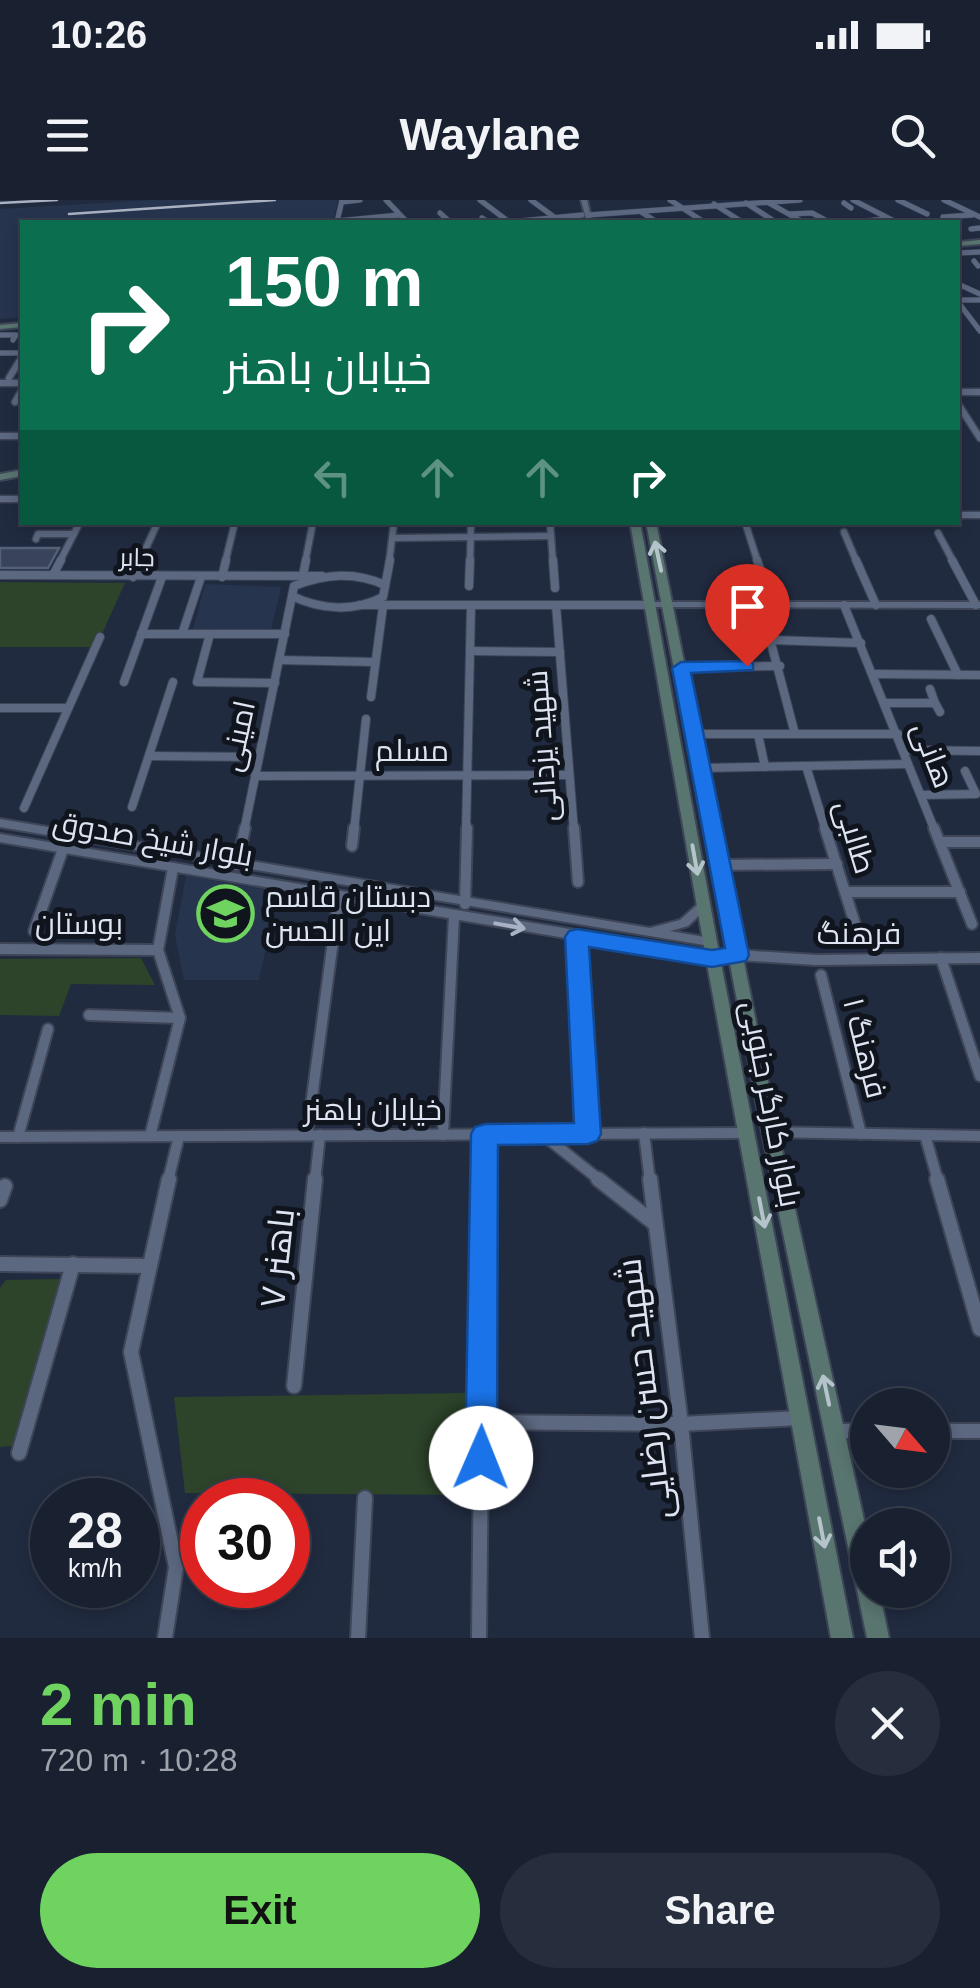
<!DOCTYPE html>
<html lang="en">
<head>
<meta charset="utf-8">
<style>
	body { margin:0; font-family:Helvetica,Cairo,sans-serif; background:#262d3c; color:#f1f3f6; height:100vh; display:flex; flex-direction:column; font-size:38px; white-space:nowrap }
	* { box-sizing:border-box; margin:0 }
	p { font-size:32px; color:#9fa3ab }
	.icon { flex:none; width:55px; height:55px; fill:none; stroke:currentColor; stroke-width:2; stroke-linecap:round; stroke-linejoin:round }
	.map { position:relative; height:1438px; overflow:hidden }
	.panel { display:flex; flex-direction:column; background:#192030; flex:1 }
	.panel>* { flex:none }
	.hud { position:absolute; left:20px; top:20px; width:940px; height:305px; border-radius:0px; box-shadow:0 5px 15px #0003,0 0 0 2px #373e4c; background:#0b6e4f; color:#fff; overflow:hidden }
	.needle { width:65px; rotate:118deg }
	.fabs { position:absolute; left:850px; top:1188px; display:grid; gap:20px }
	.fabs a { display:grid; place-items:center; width:100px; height:100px; border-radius:50%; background:#192030; box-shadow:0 5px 15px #0003,0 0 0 2px #373e4c; font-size:50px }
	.speed { position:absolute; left:30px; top:1278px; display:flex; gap:20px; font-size:50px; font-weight:700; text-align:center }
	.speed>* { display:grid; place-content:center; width:130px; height:130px; border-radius:50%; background:#192030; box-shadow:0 5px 15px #0003,0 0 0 2px #373e4c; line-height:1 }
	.speed small { font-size:25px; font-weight:400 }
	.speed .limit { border:15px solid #d22; background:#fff; color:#111 }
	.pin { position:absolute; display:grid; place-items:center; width:85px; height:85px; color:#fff; margin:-102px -42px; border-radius:50% 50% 50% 0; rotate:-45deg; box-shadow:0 0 10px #0007 }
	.pin .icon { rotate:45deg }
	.me { position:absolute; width:110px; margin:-55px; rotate:1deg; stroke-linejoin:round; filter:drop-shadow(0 0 8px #0008) }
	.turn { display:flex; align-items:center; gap:35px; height:210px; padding:0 40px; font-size:45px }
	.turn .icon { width:130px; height:130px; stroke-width:2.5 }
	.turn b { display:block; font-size:70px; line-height:85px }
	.lanes { display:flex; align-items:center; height:95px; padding:0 40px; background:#0003; justify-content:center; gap:50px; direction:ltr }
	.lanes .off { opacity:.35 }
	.round { display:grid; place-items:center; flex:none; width:105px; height:105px; border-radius:52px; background:#262d3c }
	.summary { display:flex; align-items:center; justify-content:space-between; height:170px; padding:0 40px }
	h1 { font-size:60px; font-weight:700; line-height:75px; color:#6fd360 }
	.action { display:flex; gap:20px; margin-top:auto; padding:20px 40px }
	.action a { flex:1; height:115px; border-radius:60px; background:#6fd360; color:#111; font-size:40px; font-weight:700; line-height:115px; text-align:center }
	.action a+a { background:#262d3c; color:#f1f3f6 }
	.status { display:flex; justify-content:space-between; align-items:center; height:70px; padding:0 50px; background:#192030; direction:ltr }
	.status svg { height:28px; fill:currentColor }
	header { display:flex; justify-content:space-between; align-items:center; height:130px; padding:0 40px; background:#192030; font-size:45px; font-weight:700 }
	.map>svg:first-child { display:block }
</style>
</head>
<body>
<div class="status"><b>10:26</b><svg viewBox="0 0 49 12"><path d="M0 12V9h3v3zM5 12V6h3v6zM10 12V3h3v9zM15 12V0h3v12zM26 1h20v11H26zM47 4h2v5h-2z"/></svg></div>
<header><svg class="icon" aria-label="menu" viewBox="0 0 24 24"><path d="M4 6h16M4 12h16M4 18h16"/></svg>Waylane<svg class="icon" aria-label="search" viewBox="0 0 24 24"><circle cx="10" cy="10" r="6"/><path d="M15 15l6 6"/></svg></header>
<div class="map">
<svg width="980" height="1438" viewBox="0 0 980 1438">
	<rect width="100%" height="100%" fill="#212b40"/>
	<g fill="#27344e">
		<path d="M152,0H338L333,22H22V117L0,119V9Z"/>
		<path d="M205,384L281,387L271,430H193Z"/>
		<path d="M186,676L278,692L259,780H184L175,735Z"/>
	</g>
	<g fill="#2d432a">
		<path d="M0,382L125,383L96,447H0Z"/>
		<path d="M141,758L155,785L71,784L59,816L0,815V759Z"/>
		<path d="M60,1079L12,1246L0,1247V1088L6,1080Z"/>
		<path d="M467,1193V1295L185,1293L174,1197Z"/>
	</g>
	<path fill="#39445a" stroke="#546077" stroke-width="2.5" d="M0,348H59L48,368H0Z"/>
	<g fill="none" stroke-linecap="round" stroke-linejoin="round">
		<defs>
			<g id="minor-far4">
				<path d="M386,0L407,22"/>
				<path d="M480,0L509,22"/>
				<path d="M531,0L554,17"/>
				<path d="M670,0L704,22"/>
				<path d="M853,0L896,22"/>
				<path d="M898,0L927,14"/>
				<path d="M944,0L980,17"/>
				<path d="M342,2L360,0"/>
				<path d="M746,3L774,21"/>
				<path d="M769,3L803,22"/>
				<path d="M844,3L851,8"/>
				<path d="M714,4L742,22"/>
				<path d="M641,12L657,22"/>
				<path d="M440,13L450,22"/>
				<path d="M790,14L812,13L825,20"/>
				<path d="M588,15L800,0"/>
				<path d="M943,17L972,15"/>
				<path d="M482,18L488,22"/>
				<path d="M337,21L399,15"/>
				<path d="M337,22L342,0"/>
				<path d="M510,22L582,15"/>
				<path d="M857,22L885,19"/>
				<path d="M971,29L980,28"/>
				<path d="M958,53L980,52"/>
				<path d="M974,61L978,66"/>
				<path d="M958,84L980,94"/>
				<path d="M958,100H980"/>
				<path d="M958,102L980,131"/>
				<path d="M0,135H16L13,140"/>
				<path d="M0,153H22"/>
			</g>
			<g id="minor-far3">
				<path d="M9,178L22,157"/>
				<path d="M0,183H22"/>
				<path d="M958,192H980"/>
				<path d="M15,202L22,190"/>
				<path d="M958,204L980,238"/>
				<path d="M0,236H22"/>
				<path d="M0,299H17"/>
				<path d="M958,315H980"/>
				<path d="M550,322L553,363"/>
				<path d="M745,322L758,363"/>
				<path d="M844,332L857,363"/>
				<path d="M938,333L954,363"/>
				<path d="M393,338L551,336"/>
				<path d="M36,339L38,334H74"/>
				<path d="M59,363L80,322"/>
				<path d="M139,363L158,322"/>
				<path d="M225,363L235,322"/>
				<path d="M305,363L313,322"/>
				<path d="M389,363L394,322"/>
				<path d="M470,363L471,322"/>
			</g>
			<g id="minor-far2">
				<path d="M553,360L555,388"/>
				<path d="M757,360L772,405"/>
				<path d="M856,360L876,405"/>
				<path d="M952,360L976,405"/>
				<path d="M0,375L322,376"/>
				<path d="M53,375L61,360"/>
				<path d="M303,375L306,360"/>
				<path d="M133,377L141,360"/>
				<path d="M222,377L226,360"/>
				<path d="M385,385C354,371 325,374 294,386L292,396C321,410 354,412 383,397L390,360"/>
				<path d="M469,386L470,360"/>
				<path d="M360,405H651"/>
				<path d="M556,405L574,631"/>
				<path d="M761,405L795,534"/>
				<path d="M844,405L935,631"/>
				<path d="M931,419L958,475"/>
				<path d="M141,434H285"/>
				<path d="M182,434L201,377"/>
				<path d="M210,434L197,482L275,483"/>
				<path d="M772,440L861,443"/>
				<path d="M470,451L560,452"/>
				<path d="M279,460L374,462"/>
				<path d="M681,467L780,466"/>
				<path d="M875,474L980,475"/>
				<path d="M124,482L162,377"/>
				<path d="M930,489L935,503"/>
				<path d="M371,497L383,406"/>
				<path d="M886,503H935L940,512"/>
				<path d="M0,508H67"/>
				<path d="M694,534H898"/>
				<path d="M758,534L765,567"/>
				<path d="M904,550L980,551"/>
				<path d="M149,556L259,557"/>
				<path d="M806,566L826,631"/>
				<path d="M701,568L908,564"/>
				<path d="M255,576L569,575"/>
				<path d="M921,595L976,594L965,571"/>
				<path d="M132,607L173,482"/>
				<path d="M24,608L100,437"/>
				<path d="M244,631L292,396"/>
				<path d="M354,631L366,519"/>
				<path d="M466,631L471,406"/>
			</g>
			<g id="minor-far1">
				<path d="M574,628L578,682"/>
				<path d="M825,628L855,724"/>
				<path d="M934,628L972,724"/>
				<path d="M940,642H980"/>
				<path d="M352,646L354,628"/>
				<path d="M237,665L245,628"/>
				<path d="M720,665L837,664"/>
				<path d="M845,692H960"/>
				<path d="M465,704L467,628"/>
				<path d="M34,731L63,649"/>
				<path d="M577,737L587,934"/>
				<path d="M0,749L158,750"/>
				<path d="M738,755L816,760L980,758"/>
				<path d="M941,758L980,876"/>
				<path d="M821,775L861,934"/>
				<path d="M89,815L180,818"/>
				<path d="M770,932L980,936"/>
				<path d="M644,933L650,981"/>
				<path d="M542,934L601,981"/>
				<path d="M307,935L339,696"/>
				<path d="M443,935L454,716"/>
				<path d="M925,935L938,981"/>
				<path d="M150,936L180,818L158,750L173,668"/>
				<path d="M0,937L746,933"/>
				<path d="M18,937L48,829"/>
				<path d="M168,981L179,936"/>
				<path d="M315,981L320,935"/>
				<path d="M484,981L485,934"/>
			</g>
			<g id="minor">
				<path d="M598,979L654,1023"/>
				<path d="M650,979L681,1224L702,1438"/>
				<path d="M937,979L980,1129"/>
				<path d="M0,1000L5,986"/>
				<path d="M0,1064L147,1066"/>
				<path d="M294,1186L315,979"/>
				<path d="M482,1222L681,1224L800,1218"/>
				<path d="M836,1231H868"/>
				<path d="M932,1231H980"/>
				<path d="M19,1253L73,1064"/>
				<path d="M165,1438L176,1367L131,1152L169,979"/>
				<path d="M358,1438L365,1298"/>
				<path d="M479,1438L484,979"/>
			</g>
			<g id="tertiary">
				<path d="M581,0H587L592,22H587Z"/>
				<path d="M651,402H980V408L648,407L646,405Z"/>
				<path d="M0,619L650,728L680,720L699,703L703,702L709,706L688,726L670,731L710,738L716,742L710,746L0,627Z"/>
				<path d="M0,634L713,753L719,758L713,763L0,642Z"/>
			</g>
			<g id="secondary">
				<path d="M980,40V44L958,46V42Z"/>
				<path d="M22,123V127L0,129V125Z"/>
				<path d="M22,270V276L0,280V274Z"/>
				<path d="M630,322H640L720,758L853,1438H831L706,758Z"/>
				<path d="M646,322H656L778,932L868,1338V1390H879L889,1438H867L762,932Z"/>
			</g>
		</defs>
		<use href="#minor-far4" stroke="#3d4557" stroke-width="6"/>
		<use href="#minor-far3" stroke="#3d4557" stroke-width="9"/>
		<use href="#minor-far2" stroke="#3d4557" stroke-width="10"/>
		<use href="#minor-far1" stroke="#3d4557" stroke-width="14"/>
		<use href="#minor" stroke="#3d4557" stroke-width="18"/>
		<use href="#tertiary" stroke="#3d4557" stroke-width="4"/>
		<use href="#secondary" stroke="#3d4557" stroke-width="4"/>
		<use href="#minor-far4" stroke="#5c6880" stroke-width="5"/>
		<use href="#minor-far3" stroke="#5c6880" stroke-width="6"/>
		<use href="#minor-far2" stroke="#5c6880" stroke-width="8"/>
		<use href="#minor-far1" stroke="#5c6880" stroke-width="10"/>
		<use href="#minor" stroke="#5c6880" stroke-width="14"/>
		<use href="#tertiary" fill="#5c6880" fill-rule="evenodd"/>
		<use href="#secondary" fill="#597570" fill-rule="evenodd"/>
		<g stroke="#aab2c2" stroke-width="2.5">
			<path d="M0,3L57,0"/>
			<path d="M69,14L275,0"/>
		</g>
	</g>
	<defs><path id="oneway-shaft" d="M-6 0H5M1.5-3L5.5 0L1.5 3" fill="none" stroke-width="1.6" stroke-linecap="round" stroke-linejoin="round" transform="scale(2.5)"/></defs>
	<g stroke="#b5c3cb">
		<use href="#oneway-shaft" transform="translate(658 356) rotate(-102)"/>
		<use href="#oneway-shaft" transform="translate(695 660) rotate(80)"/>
		<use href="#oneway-shaft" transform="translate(762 1013) rotate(79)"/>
		<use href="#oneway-shaft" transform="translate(826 1190) rotate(-102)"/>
		<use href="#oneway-shaft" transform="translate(822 1333) rotate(79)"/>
	</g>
	<use stroke="#a9b2c4" href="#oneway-shaft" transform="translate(510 726) rotate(10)"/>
	<path fill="#1a73e8" stroke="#114b97" stroke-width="2.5" d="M747,461L753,463V470L691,473L749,755L746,761L712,767L589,747L601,934L597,941L588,944L498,945L497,1258L493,1269L481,1274L469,1269L465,1258L471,934L475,927L485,924L574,923L565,737L569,731L577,729L712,750L725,748L672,468L681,462Z"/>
	<defs>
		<symbol id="school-ring" viewBox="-11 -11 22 22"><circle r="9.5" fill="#0f141d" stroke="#6fd360" stroke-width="1.5"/><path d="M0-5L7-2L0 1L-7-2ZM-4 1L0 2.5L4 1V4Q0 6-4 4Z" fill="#6fd360"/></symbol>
	</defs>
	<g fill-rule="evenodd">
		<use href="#school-ring" x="194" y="682" width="63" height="63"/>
	</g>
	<g text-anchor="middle" stroke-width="10" stroke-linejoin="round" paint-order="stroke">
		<g font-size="25" fill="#dde4f2" stroke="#0f141d">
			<text transform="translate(137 357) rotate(1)" y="9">جابر</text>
		</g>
		<g font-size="30" fill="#dde4f2" stroke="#0f141d">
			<text transform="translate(238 536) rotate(-78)" y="10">امینی</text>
			<text transform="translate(542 546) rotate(-94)" y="10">شهید یزدانی</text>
			<text x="412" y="561">مسلم</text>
			<text transform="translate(933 555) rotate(69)" y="10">هانی</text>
			<text transform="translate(855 637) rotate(73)" y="10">طالبی</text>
			<text transform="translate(153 639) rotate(10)" y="10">بلوار شیخ صدوق</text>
			<text x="79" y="734">بوستان</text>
			<text x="859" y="744">فرهنگ</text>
			<text transform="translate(865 848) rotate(76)" y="10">فرهنگ ۱</text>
			<text transform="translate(771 904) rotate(79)" y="10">بلوار کارگر جنوبی</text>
			<text x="373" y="920">خیابان باهنر</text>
		</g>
		<g font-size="30" fill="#dde4f2" stroke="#0f141d" text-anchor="start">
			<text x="265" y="707">دبستان قاسم<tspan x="265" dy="34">این الحسن</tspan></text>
		</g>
		<g font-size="35" fill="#dde4f2" stroke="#0f141d">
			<text transform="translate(277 1058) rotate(-84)" y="12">باهنر ۷</text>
			<text transform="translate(644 1189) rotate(-97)" y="12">شهید حسن رضایی</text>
		</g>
	</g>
</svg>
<div class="fabs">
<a><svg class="needle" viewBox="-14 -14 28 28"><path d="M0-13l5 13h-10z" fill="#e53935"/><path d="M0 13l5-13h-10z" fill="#9fa3ab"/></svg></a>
<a><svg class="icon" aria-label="sound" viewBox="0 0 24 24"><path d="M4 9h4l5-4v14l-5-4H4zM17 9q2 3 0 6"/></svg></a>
</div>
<div class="speed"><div>28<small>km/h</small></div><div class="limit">30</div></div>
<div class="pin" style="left:747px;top:466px;background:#d93025"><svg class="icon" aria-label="arrive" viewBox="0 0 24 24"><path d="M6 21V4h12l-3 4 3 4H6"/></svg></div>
<svg class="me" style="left:481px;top:1258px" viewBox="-20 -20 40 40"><circle r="19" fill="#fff"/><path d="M0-13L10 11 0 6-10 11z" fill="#1a73e8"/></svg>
<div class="hud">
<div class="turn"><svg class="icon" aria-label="right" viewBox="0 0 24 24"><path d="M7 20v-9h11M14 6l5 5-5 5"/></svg><div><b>150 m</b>خیابان باهنر</div></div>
<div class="lanes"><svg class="icon off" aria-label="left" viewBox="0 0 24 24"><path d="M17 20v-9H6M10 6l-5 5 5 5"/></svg><svg class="icon off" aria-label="ahead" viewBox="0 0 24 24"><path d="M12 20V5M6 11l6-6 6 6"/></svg><svg class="icon off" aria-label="ahead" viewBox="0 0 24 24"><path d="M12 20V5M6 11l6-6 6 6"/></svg><svg class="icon" aria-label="right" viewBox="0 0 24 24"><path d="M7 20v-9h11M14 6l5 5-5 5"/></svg></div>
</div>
</div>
<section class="panel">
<div class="summary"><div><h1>2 min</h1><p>720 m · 10:28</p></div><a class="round"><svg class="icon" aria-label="close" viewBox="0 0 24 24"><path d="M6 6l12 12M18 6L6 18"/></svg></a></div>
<div class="action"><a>Exit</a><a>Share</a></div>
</section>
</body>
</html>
